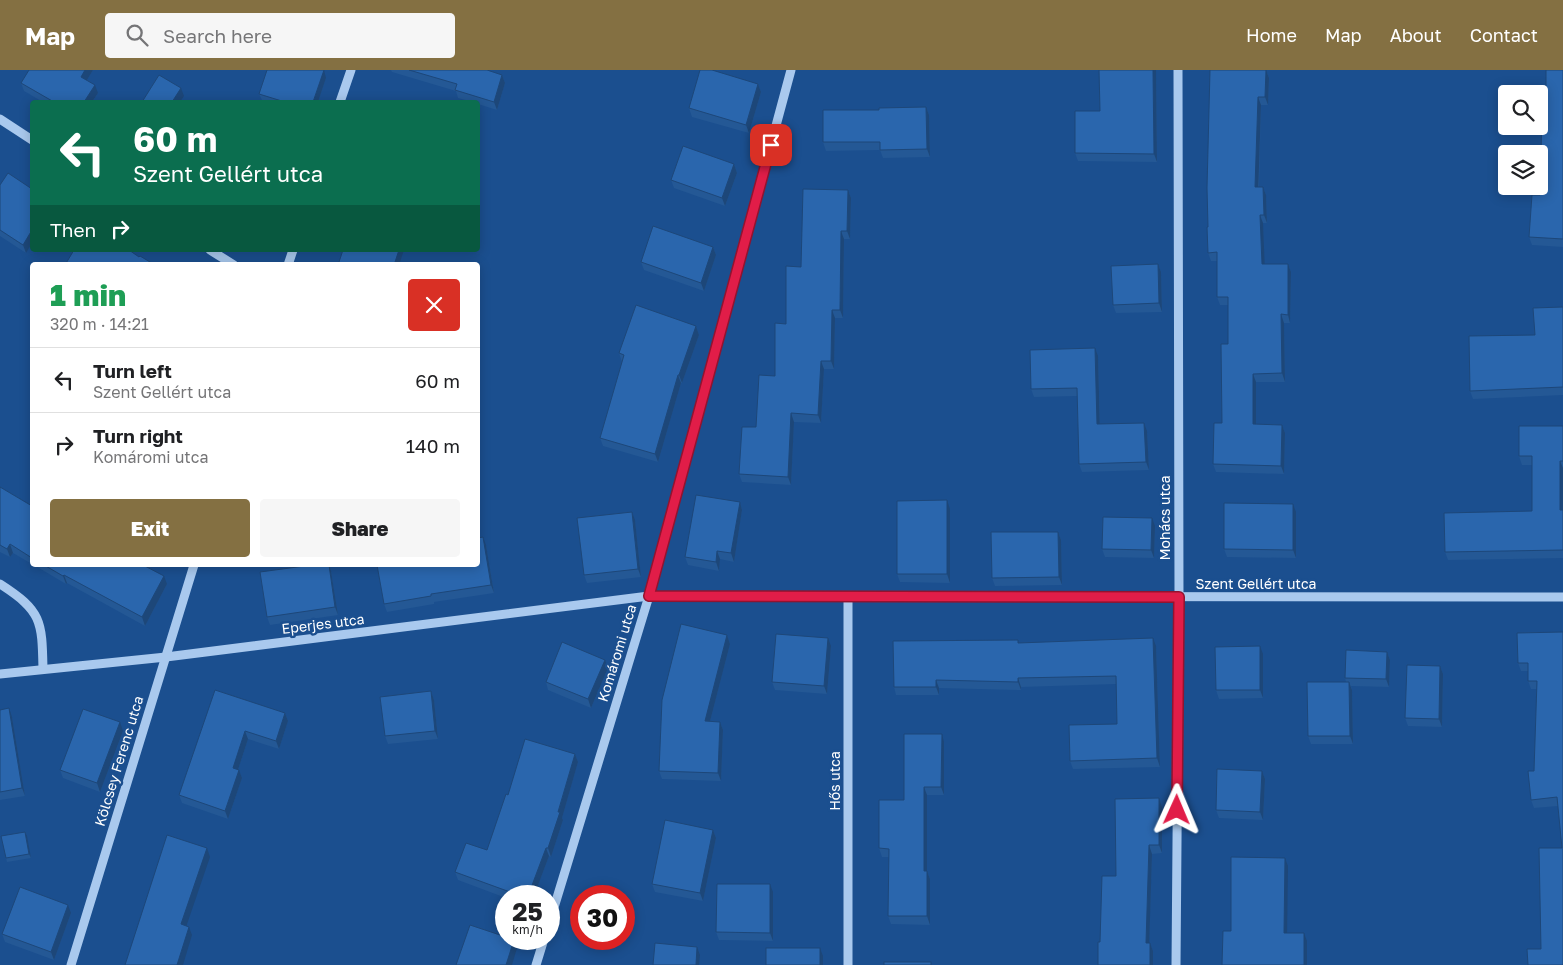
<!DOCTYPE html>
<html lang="en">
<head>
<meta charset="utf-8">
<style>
	body { margin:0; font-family:"Golos Text",sans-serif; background:#f6f6f6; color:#202124; height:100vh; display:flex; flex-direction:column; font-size:19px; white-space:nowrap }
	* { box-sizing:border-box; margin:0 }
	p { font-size:16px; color:#757577 }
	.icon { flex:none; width:28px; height:28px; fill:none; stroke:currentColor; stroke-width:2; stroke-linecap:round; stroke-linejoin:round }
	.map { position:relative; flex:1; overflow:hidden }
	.sheet { position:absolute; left:30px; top:192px; width:450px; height:305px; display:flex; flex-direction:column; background:#fff; border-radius:5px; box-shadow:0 2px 12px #0003 }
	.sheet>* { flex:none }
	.hud { position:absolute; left:30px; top:30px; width:450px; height:152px; border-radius:5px; box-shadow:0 2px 12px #0003; background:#0b6e4f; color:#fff; overflow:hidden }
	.controls { position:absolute; left:1498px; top:15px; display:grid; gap:10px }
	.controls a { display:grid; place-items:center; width:50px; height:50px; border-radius:5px; background:#fff; box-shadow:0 2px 12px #0003; font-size:25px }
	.speed { position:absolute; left:495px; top:815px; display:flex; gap:10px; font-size:25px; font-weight:700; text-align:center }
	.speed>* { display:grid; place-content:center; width:65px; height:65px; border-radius:50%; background:#fff; box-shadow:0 2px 12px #0003; line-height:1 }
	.speed small { font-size:12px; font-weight:400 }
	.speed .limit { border:8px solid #d22; background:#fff; color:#111 }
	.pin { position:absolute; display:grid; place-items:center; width:42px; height:42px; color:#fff; margin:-21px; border-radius:10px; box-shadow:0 2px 8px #0006 }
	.me { position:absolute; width:55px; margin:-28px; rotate:1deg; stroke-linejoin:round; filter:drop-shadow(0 0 4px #0008) }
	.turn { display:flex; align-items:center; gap:18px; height:105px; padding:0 20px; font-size:22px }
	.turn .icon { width:65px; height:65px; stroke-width:2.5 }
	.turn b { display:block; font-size:35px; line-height:42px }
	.then { display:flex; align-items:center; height:48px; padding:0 20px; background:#0003; gap:10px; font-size:19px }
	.round { display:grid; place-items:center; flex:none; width:52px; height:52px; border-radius:5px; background:#f6f6f6 }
	.head { display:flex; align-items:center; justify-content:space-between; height:85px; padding:0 20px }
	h1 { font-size:30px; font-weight:800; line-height:38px; color:#1e9e55 }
	.action { display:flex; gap:10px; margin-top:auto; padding:10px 20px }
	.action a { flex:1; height:58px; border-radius:5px; background:#847042; color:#fff; font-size:20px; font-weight:800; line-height:58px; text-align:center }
	.action a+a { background:#f6f6f6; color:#202124 }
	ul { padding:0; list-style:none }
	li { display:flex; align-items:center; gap:15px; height:65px; padding:0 20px; border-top:1px solid #e0e0e0 }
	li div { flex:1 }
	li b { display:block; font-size:19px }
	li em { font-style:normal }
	header { display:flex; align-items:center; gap:30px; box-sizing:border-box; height:70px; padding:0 25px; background:#847042; color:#fff }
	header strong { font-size:24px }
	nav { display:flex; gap:28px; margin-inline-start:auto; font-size:18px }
	.search { width:350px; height:45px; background:#f6f6f6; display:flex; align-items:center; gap:12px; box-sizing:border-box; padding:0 18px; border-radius:5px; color:#757577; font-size:19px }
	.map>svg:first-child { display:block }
</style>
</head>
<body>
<header>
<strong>Map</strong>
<div class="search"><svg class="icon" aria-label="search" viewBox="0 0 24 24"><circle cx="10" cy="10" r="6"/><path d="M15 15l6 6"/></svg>Search here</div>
<nav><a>Home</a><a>Map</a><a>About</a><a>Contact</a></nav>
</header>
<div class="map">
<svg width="1563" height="895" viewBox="0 0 1563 895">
	<rect width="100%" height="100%" fill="#1b4f8f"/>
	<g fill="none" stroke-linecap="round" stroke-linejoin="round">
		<g stroke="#a9c9ee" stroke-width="9">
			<path d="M340,32L351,0"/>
			<path d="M0,49L32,70"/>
			<path d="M210,180L234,195"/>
			<path d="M288,195L293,180"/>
			<path d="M0,514C42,541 42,551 43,599"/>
			<path d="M0,604L166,587L649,526L1563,527"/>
			<path d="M549,854L649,526L791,0"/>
			<path d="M71,895L194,495"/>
			<path d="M536,895L544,869"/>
			<path d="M848,895V527"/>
			<path d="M1176,895L1179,527L1178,0"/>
		</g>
	</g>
	<g fill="#245895">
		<path d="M93,0L87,10L98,23L92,32H43L24,21L21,13Z"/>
		<path d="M391,0H487L502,5L505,13L497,40L478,34V32H473L458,28L456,21L392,2Z"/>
		<path d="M1099,0H1156L1157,92L1078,91L1075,83L1100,41Z"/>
		<path d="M1266,0L1269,8L1268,35H1261L1259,117H1263L1266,125L1267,153H1263L1264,194H1288L1291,202L1290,253H1284L1285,312H1256V354L1282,355L1285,363L1284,404L1216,402L1213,394L1222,353L1228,274V235H1220L1217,227V191H1211L1208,183V157Z"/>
		<path d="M1563,0V177L1532,175L1529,167L1540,125L1546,43Z"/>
		<path d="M326,8L318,32H263L259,24Z"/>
		<path d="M758,14L761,22L749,63L692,47L689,38Z"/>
		<path d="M926,37L929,45L930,87L883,88L880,80L826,81L823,72L879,40Z"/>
		<path d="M734,94L737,103L725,136L674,118L671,110Z"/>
		<path d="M8,103L26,183L0,166V115Z"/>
		<path d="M848,120L851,128L850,169H844L843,248H835L834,299H824L821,353L794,352L791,415L742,412L739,404L775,306L786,254L801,197Z"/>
		<path d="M713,177L716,185L704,221L644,200L641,192Z"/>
		<path d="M1158,194L1161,202L1162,242L1116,243L1113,235Z"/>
		<path d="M1563,237V325L1473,329L1470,321L1535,265Z"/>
		<path d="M696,256L699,265L682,313H681L658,392L603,376L600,368L622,292L619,283Z"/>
		<path d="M1098,286L1100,354L1147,361L1149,400L1082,402L1079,394L1077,326L1034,327L1031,319Z"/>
		<path d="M1563,356V488L1448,490L1445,482L1532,441V395H1522L1519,386Z"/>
		<path d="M0,417L32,436V494L13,483L10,487L0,482Z"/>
		<path d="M740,432L742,440L734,492L720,489L719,501L688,495L685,487Z"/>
		<path d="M950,439V513L900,512L897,504Z"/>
		<path d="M1296,442V488L1227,487L1224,479Z"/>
		<path d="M635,450L641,507L587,513L584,505Z"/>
		<path d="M1155,456L1154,488L1105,487L1102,479Z"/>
		<path d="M1058,462L1061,470L1062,515L995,516L992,508Z"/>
		<path d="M486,475L494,523L434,532V534L387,542L384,534Z"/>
		<path d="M34,495H143L167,514L145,556L67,513L66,514Z"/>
		<path d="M329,495L331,501L338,545L270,555L267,547Z"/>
		<path d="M1563,562V895L1541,879L1562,778L1558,736L1534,738L1531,730L1534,701L1537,619H1531L1528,611V601H1521L1518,593Z"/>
		<path d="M727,565L730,574L710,651L720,652L723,660L721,711L662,709L659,701Z"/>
		<path d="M1019,573L1156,576L1160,697L1073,699L1070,691L1117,654L1116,614L1021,617V620L939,618V625H896L894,617Z"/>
		<path d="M831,576L827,624L775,620L772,612Z"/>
		<path d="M1387,582L1390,590L1389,617L1351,616L1352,620L1353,674H1311L1308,666L1346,612L1345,608Z"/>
		<path d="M1263,584V628L1219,629L1216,620Z"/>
		<path d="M1440,596L1443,604L1442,657L1408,656L1405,648Z"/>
		<path d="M608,598L591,638L548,620L546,612Z"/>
		<path d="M215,620L285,643L288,651L279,679L248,669L238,700L242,708L228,749L182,733L179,725Z"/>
		<path d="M431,621L434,630L438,669L388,674L385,666Z"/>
		<path d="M0,640L12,647L25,726L0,730Z"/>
		<path d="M123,661L100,722L63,708L60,700Z"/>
		<path d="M944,672V725H927V801L930,809V855L891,854L888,846L889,787H882L879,778L904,730Z"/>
		<path d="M575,684L578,692L562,748L563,750L551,787L549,786L534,826H506V828L458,810L455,802L487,780L508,725Z"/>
		<path d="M1262,701L1265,709L1263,750L1219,748L1216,740Z"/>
		<path d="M1159,728L1162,737V783L1152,784L1149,873L1153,881V895H1098L1100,872L1116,806Z"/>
		<path d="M713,760L716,768L703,831L655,822L652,814Z"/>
		<path d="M25,762L31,788L7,792L6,788Z"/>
		<path d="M773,822V871L719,870L716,862Z"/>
		<path d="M71,843L54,890L5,872L2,864Z"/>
	</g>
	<g fill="#1d4779">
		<path d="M85,0H93L84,15L81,7Z"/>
		<path d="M324,0L326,8L318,32H313Z"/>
		<path d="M1153,0H1156L1157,92L1154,84Z"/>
		<path d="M1266,0L1269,8L1268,35L1265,27Z"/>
		<path d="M502,5L505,13L497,40L494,32Z"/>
		<path d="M758,14L761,22L749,63L746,55Z"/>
		<path d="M95,15L98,23L92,32H84Z"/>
		<path d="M181,18L184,26L180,32H172Z"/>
		<path d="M1258,27L1261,35L1258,126L1255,117Z"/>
		<path d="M926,37L929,45L930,87L927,79Z"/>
		<path d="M734,94L737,103L725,136L722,128Z"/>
		<path d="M1263,117L1266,125L1267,153L1264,145Z"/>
		<path d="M848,120L851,128L850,169L847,161Z"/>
		<path d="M1260,145L1263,153L1265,202L1262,194Z"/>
		<path d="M32,160V173L26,183L23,175Z"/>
		<path d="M841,161L844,169L843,248L840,240Z"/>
		<path d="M713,177L716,185L704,221L701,213Z"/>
		<path d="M399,180H404L399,195H394Z"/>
		<path d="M1158,194L1161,202L1162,242L1159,233Z"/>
		<path d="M1288,194L1291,202L1290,253L1288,245Z"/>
		<path d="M832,240L835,248L834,299L831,291Z"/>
		<path d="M1281,244L1284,253L1285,312L1282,303Z"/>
		<path d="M696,256L699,265L682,313L679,305Z"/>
		<path d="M1095,278L1098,286L1100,363L1097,354Z"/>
		<path d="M821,291L824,299L821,353L818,345Z"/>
		<path d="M1253,304L1256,312V362L1253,354Z"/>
		<path d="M678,305L681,313L658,392L655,384Z"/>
		<path d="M791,343L794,352L791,415L788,407Z"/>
		<path d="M1144,353L1147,361L1149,400L1146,392Z"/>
		<path d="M1282,355L1285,363L1284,404L1281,396Z"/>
		<path d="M1560,391L1563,398V449L1560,440Z"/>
		<path d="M947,430L950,439V513L947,504Z"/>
		<path d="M740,432L742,440L734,492L731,483Z"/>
		<path d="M1293,434L1296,442V488L1293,480Z"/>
		<path d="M632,442L635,450L641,507L638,499Z"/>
		<path d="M1152,448L1155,456L1154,488L1151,480Z"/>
		<path d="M1058,462L1061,470L1062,515L1059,507Z"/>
		<path d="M483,467L486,475L494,523L491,515Z"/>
		<path d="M10,474L13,483L10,487L7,479Z"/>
		<path d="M717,481L720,489L719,501L716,492Z"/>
		<path d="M329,495L331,501L338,545L335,537Z"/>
		<path d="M64,505L67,513L66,514L63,506Z"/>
		<path d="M164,506L167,514L145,556L142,547Z"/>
		<path d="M727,565L730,574L708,659L705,651Z"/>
		<path d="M828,568L831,576L827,624L824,616Z"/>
		<path d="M1153,568L1156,576L1160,697L1157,688Z"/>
		<path d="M1260,576L1263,584V628L1260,620Z"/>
		<path d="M1387,582L1390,590L1389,617L1386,609Z"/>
		<path d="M605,590L608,598L591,638L588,629Z"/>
		<path d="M1440,596L1443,604L1442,657L1439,649Z"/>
		<path d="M1018,608L1021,617V620L1018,612Z"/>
		<path d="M936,610L939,618V625L936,617Z"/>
		<path d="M1349,612L1352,620L1353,674L1350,666Z"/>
		<path d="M431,621L434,630L438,669L435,661Z"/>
		<path d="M9,638L12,647L25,726L22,718Z"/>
		<path d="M285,643L288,651L279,679L276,671Z"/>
		<path d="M120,652L123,661L100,722L97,713Z"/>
		<path d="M720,652L723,660L721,711L718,703Z"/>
		<path d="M245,661L248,669L236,706L233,698Z"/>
		<path d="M942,664L944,672V725L941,717Z"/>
		<path d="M575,684L578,692L562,748L563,750L551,787L548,778Z"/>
		<path d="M239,700L242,708L228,749L225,741Z"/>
		<path d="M1262,701L1265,709L1263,750L1260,742Z"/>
		<path d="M924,717L927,725V809L924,801Z"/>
		<path d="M1159,728L1162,737V783L1159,775Z"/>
		<path d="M713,760L716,768L703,831L700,823Z"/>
		<path d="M25,762L27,766L31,788L29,784Z"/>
		<path d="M1149,775L1152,784L1149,881L1146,873Z"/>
		<path d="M207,778L210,787L184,863L181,854Z"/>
		<path d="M546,778L549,786L534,826H528Z"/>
		<path d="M1285,788L1288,796L1287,871L1284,863Z"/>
		<path d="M927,801L930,809V855L927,846Z"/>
		<path d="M770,814L773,822V871L770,863Z"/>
		<path d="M68,835L71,843L54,890L51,882Z"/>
		<path d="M189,857L192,865L183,895H177Z"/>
		<path d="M1304,863L1307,871V895H1304Z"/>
		<path d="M514,870L517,878L512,895H506Z"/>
		<path d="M1150,873L1153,881V895H1150Z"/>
		<path d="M697,877L700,885L699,895H696Z"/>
		<path d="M820,878L823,886V895H820Z"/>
	</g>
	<g fill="#2a66ad" stroke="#1d4779">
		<path d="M29,0H85L81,7L95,15L84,32H54L21,13Z"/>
		<path d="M267,0H324L313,32H285L259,24Z"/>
		<path d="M409,0H487L502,5L494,32L455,20L457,14Z"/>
		<path d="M700,0H712L758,14L746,55L689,38Z"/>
		<path d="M1099,0H1153L1154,84L1075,83V41H1100Z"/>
		<path d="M1210,0H1266L1265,27H1258L1255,117H1263L1264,145H1260L1262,194H1288V245L1281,244L1282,303L1253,304V354L1282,355L1281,396L1213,394L1214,353H1222L1221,274H1228V227H1217V182L1208,183L1207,157H1208L1207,118Z"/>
		<path d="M1546,0H1563V169L1529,167L1532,125H1540L1542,42L1546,43Z"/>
		<path d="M159,5L181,18L172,32H142Z"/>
		<path d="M926,37L927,79L880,80V72H823V40H879V38Z"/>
		<path d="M683,76L734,94L722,128L671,110Z"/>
		<path d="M8,103L32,119V160L23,175L0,160V115Z"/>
		<path d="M803,119L848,120L847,161H841L840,240H832L831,291H821L818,345L791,343L788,407L739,404L742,357H756L759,305L775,306V253L786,254V196L801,197Z"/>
		<path d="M653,156L713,177L701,213L641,192Z"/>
		<path d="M74,180H129L139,187L140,186L155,195H65Z"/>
		<path d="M343,180H399L394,195H338Z"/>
		<path d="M1158,194L1159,233L1113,235L1111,196Z"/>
		<path d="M636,235L696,256L679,305H678L655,384L600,368L624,285L619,283Z"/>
		<path d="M1563,237V317L1470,321L1469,266L1535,265L1533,238Z"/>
		<path d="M1095,278L1097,354L1144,353L1146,392L1079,394L1077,318L1031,319L1030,280Z"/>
		<path d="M1519,356H1563V391H1560V440H1563V480L1445,482L1444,443L1532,441V386H1519Z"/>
		<path d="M0,417L32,436V488L10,474L7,479L0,475Z"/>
		<path d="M696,425L740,432L731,483L717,481L716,492L685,487Z"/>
		<path d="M947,430V504H897V431Z"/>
		<path d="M1224,433L1293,434V480L1224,479Z"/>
		<path d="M632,442L638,499L584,505L577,448Z"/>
		<path d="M1103,447L1152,448L1151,480L1102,479Z"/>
		<path d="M991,462H1058L1059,507L992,508Z"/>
		<path d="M483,467L491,515L431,524V526L384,534L377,495H478V468Z"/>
		<path d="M44,495H143L164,506L142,547L64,505L63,506Z"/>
		<path d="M312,495H329L335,537L267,547L260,502Z"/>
		<path d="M681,554L727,565L705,651L720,652L718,703L659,701L662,630Z"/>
		<path d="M1563,562V895H1528L1527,879H1541L1539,778H1562L1557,727L1531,730L1528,701H1534L1537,611H1528V593H1518L1517,563Z"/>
		<path d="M776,564L828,568L824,616L772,612Z"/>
		<path d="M1153,568L1157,688L1070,691L1069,655L1117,654L1116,606L1018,608V612L936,610V617H894L893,571L1018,570V573Z"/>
		<path d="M562,572L605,590L588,629L546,612Z"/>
		<path d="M1260,576V620H1216L1215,577Z"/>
		<path d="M1346,580L1387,582L1386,609L1345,608Z"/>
		<path d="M1407,595L1440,596L1439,649L1405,648Z"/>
		<path d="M1307,612H1349L1350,666H1308Z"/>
		<path d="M215,620L285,643L276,671L245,661L233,698L239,700L225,741L179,725Z"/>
		<path d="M431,621L435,661L385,666L380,627Z"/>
		<path d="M9,638L22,718L0,722V640Z"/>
		<path d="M83,639L120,652L97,713L60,700Z"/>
		<path d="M904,664H942L941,717H924V801H927V846H888L889,779L879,778V730H904Z"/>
		<path d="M525,669L575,684L558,742H560L548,778H546L528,826H521L455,802L466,773L487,780L506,724L508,725Z"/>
		<path d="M1217,699L1262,701L1260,742L1216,740Z"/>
		<path d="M1159,728V775H1149L1146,873H1150V895H1098V872H1100L1102,806H1116L1115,729Z"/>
		<path d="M665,750L713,760L700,823L652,814Z"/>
		<path d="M25,762L29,784L6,788L1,766Z"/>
		<path d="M167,765L207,778L181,854L189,857L177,895H125Z"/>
		<path d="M1231,787L1285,788L1284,863H1304V895H1222L1223,861H1231Z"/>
		<path d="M717,814H770V863L716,862Z"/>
		<path d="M20,817L68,835L51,882L2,864Z"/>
		<path d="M470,855L506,867V869L514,870L506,895H456Z"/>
		<path d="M655,873L697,877L696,895H653Z"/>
		<rect x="766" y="878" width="54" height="17"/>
		<rect x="884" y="892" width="47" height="3"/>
	</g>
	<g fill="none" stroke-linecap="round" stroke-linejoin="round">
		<defs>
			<path id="route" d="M771,75L649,526L1179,527L1177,740"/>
		</defs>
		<use href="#route" stroke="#92132f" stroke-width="12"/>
		<use href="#route" stroke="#e11d48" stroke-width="9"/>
	</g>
	<g text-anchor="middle" stroke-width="5" stroke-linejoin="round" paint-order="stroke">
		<g font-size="14" fill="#fff" stroke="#1b4f8f">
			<text transform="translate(1165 448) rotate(-90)" y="5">Mohács utca</text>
			<text x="1256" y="519">Szent Gellért utca</text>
			<text transform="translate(323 554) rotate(-7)" y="5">Eperjes utca</text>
			<text transform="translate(617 583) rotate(-73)" y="5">Komáromi utca</text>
			<text transform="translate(119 691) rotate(-73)" y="5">Kölcsey Ferenc utca</text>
			<text transform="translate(835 711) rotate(-90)" y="5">Hős utca</text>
		</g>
	</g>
</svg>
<div class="controls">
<a><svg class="icon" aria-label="search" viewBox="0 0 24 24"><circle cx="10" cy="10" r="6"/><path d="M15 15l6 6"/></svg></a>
<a><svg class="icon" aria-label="layers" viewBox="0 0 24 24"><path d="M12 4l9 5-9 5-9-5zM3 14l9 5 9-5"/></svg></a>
</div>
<div class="speed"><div>25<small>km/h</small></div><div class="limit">30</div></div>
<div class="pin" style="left:771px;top:75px;background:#d93025"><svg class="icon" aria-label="arrive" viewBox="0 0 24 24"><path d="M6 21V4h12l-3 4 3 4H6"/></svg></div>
<svg class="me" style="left:1177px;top:740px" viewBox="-20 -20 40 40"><path d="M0-17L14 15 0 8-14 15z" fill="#e11d48" stroke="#fff" stroke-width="4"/></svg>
<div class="hud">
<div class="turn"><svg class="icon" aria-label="left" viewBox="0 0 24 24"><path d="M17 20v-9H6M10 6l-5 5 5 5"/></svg><div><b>60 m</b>Szent Gellért utca</div></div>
<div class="then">Then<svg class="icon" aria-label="right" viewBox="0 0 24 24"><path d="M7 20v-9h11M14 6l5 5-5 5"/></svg></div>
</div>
<section class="sheet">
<div class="head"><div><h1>1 min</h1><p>320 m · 14:21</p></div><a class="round" style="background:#d93025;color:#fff"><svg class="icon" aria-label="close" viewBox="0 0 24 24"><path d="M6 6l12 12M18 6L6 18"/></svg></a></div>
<ul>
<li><svg class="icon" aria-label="left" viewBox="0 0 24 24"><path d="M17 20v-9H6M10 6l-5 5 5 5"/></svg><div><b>Turn left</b><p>Szent Gellért utca</p></div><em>60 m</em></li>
<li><svg class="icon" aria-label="right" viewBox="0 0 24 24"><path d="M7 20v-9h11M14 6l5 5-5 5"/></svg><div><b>Turn right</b><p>Komáromi utca</p></div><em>140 m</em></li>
</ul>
<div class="action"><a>Exit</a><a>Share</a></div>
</section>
</div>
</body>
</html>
